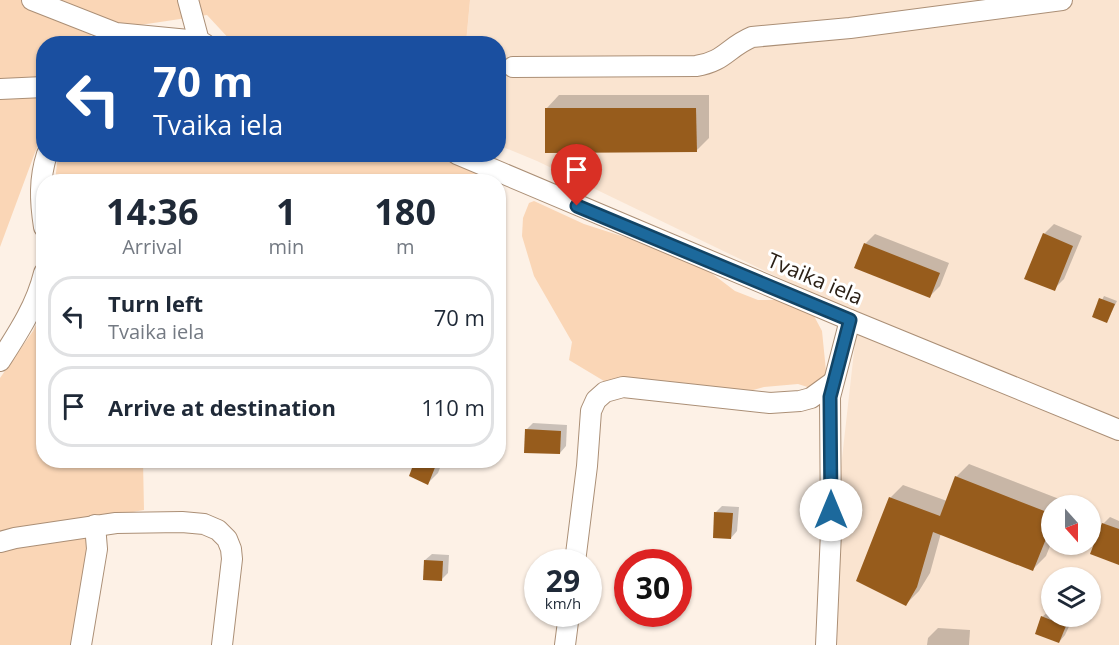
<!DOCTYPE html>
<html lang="en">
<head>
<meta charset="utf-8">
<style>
	body { margin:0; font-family:"Open Sans",sans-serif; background:#f2f2f3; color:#1f2937; height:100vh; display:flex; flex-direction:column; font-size:22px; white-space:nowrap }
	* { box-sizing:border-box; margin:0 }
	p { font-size:20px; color:#747a83 }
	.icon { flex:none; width:33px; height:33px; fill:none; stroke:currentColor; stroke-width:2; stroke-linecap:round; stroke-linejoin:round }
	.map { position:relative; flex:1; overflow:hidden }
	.details { position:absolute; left:36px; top:174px; width:470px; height:294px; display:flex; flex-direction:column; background:#fff; border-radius:24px; box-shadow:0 2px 4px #0004 }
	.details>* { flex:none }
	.hud { position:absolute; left:36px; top:36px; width:470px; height:126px; border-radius:24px; box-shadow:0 2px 4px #0004; background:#1a4fa0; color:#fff; overflow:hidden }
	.needle { width:39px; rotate:159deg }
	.controls { position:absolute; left:1041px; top:495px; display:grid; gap:12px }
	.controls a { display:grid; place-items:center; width:60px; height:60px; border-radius:50%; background:#fff; box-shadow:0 2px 4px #0004; font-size:30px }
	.speed { position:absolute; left:524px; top:549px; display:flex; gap:12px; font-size:30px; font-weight:700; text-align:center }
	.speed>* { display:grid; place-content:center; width:78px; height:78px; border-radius:50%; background:#fff; box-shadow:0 2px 4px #0004; line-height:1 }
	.speed small { font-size:15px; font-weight:400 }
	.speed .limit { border:9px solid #d22; background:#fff; color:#111 }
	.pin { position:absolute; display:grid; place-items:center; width:51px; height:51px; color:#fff; margin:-62px -26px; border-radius:50% 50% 50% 0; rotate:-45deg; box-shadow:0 0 6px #0007 }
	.pin .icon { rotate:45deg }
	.me { position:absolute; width:66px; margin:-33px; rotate:0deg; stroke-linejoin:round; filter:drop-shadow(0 0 4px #0008) }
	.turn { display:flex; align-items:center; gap:21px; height:126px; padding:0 18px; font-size:27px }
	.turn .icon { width:78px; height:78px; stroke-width:2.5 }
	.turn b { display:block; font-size:42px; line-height:51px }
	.eta { display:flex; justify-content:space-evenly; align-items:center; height:102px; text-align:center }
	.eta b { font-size:36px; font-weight:700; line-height:42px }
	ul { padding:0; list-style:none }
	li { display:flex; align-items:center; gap:18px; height:81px; margin:0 12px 9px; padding:0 6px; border:3px solid #e0e1e3; border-radius:24px }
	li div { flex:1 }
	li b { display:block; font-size:22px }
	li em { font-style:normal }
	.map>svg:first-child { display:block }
</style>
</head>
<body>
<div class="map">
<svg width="1119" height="645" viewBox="0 0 1119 645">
	<rect width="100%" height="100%" fill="#fdf1e6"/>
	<path fill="#fae4d0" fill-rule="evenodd" d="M470,0H1119V645H821L858,316L537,161L498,145V44H466ZM1052,506H1090V544H1052ZM1052,578H1090V616H1052Z"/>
	<g fill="#fad6b6">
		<path d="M0,0H470L466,43H233L207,15L93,32L86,43L44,44L43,131L0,247Z"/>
		<path d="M58,154H436L481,176L477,182H55Z"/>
		<path d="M534,201L584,224L668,251L698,263L735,291L758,300H790L814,316L822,331L826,371L823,384L817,390L798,384L764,387L735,395L604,381L569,360L572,342L534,276L522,236L523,218L529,203Z"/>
		<path d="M43,310L44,460L143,461L144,510L0,536V378L33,331Z"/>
		<path d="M91,535L75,645H0V552L32,542Z"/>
	</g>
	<g fill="#0003">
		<path d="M559,95H709V138L696,151L546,109Z"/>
		<path d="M1054,224L1082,236L1064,279L1054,289L1044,234Z"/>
		<path d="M875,234L949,263L940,286L930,296L865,244Z"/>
		<path d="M1104,296L1117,301L1107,321L1094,316Z"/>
		<path d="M533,423L567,425L566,446L560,453L526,430Z"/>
		<path d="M417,460H443L438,473L428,483Z"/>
		<path d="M969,464L1067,502L1066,506H1052V541L1046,556L1033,569L941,533L930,573L919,591L906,604L890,498L903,485L947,501L956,477Z"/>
		<path d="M722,506L739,507L737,531L731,538L716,512Z"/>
		<path d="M1110,517L1119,521V564L1103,524Z"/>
		<path d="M432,554L449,555L448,573L442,579L425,560Z"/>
		<path d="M1049,611L1052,612V616H1064L1072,620L1065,635L1059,642L1042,617Z"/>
		<path d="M938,628L970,630L969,645H927L928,638Z"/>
	</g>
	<g fill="#975c1c">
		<path d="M545,108H696L697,152L545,153Z"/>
		<path d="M1043,233L1073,246L1055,291L1024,279Z"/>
		<path d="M864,243L940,273L930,298L854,268Z"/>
		<path d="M1099,298L1115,304L1107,323L1092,317Z"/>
		<path d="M525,429L561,431L560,454L524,453Z"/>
		<path d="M415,460H438L428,485L409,476Z"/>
		<path d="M955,476L1052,514V524L1033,571L933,532L917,587L906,606L856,581L889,497L940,516Z"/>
		<path d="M714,512L733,513L731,539L713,538Z"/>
		<path d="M1102,523L1119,529V565L1090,554Z"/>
		<path d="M424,560L443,561L442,581L423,580Z"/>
		<path d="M1041,616L1066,626L1059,643L1035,634Z"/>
	</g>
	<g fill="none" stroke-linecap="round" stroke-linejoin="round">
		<defs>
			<g id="minor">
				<path d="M32,0L116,33L199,41L205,44"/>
				<path d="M188,0L199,41"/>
				<path d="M513,67L696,66C724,62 728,47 752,37L850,28L1062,0"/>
				<path d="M0,89L44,87"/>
				<path d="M457,154L850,320L1119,430"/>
				<path d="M44,227C40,201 39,179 47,154"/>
				<path d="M0,361C18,333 36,306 44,273"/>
				<path d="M0,542L15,538L116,523L182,522L204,524L218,530L227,539L231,549L232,559L222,645"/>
				<path d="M575,562L587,466L591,411L596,400L605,392L623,387L770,403L800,401L811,398L833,382"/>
				<path d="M81,645L97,549L95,525"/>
				<path d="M565,645L569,614"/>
				<path d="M826,645L831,532L830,397L850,320"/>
			</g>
		</defs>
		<use href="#minor" stroke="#ab8f76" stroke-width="22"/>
		<use href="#minor" stroke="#fff" stroke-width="20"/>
	</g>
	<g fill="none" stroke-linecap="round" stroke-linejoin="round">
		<defs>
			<path id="route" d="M577,206L850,320L830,397L831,510"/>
		</defs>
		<use href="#route" stroke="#124465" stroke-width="15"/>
		<use href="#route" stroke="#1c699c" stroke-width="10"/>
	</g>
	<g text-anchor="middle" stroke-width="6" stroke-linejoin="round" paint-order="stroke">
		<g font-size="21" fill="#2b2016" stroke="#fff">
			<text transform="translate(815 279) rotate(23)" y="7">Tvaika iela</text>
		</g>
	</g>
</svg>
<div class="controls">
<a><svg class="needle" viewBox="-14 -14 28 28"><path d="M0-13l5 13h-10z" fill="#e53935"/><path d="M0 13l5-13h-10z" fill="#747a83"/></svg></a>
<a><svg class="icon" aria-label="layers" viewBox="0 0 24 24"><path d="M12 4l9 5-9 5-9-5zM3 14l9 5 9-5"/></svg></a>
</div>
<div class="speed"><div>29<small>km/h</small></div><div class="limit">30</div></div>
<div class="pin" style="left:577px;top:206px;background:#d93025"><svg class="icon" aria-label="arrive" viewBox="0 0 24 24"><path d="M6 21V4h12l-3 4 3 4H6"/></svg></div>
<svg class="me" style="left:831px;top:510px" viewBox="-20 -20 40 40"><circle r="19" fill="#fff"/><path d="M0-13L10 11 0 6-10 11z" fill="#1c699c"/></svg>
<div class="hud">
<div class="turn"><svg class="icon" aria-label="left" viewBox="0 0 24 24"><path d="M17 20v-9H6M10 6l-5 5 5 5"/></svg><div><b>70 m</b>Tvaika iela</div></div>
</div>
<section class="details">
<div class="eta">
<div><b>14:36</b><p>Arrival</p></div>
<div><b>1</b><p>min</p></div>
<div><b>180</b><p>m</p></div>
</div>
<ul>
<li><svg class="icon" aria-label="left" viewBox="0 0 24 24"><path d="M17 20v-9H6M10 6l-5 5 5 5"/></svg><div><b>Turn left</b><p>Tvaika iela</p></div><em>70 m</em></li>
<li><svg class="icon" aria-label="arrive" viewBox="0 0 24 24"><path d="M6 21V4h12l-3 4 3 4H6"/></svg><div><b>Arrive at destination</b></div><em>110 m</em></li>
</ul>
</section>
</div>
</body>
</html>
